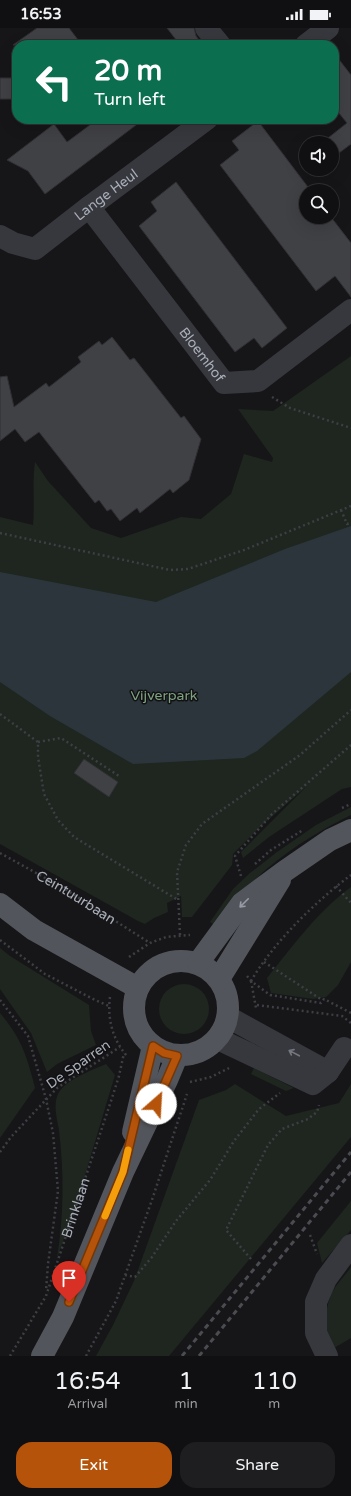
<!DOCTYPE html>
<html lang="en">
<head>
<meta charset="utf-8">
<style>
	body { margin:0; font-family:"Varela Round",sans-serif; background:#1e1e20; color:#f1f3f6; height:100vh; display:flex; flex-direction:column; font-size:15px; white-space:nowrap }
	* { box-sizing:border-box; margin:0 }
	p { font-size:13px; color:#9c9d9f }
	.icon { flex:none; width:22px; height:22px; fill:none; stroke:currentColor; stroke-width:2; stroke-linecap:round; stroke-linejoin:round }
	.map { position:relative; height:1328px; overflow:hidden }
	.details { display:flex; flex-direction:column; background:#101012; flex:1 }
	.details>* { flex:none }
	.banner { position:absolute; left:12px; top:12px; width:327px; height:84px; border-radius:16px; box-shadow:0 4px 16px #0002,0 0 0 1px #303032; background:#0b6e4f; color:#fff; overflow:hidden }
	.buttons { position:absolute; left:299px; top:108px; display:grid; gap:8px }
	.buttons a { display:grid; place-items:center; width:40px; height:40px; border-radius:50%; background:#101012; box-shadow:0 4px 16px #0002,0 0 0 1px #303032; font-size:20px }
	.pin { position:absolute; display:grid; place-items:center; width:34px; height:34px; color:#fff; margin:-41px -17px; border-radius:50% 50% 50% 0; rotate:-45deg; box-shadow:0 0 4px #0007 }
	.pin .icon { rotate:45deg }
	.me { position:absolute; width:44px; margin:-22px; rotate:26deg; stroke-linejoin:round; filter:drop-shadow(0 0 3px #0008) }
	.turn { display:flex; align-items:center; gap:14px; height:84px; padding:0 16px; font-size:18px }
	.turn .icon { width:52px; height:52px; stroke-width:2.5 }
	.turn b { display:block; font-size:28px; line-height:34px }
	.eta { display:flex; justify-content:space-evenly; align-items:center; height:68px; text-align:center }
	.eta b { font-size:24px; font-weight:600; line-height:28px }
	.button { display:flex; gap:8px; margin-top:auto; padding:8px 16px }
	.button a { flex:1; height:46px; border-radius:16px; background:#b45309; color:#fff; font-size:16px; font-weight:600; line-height:46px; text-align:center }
	.button a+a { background:#1e1e20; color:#f1f3f6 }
	.status { display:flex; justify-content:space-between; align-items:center; height:28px; padding:0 20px; background:#101012; direction:ltr }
	.status svg { height:11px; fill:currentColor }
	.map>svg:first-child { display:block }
</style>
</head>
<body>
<div class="status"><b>16:53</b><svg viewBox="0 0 49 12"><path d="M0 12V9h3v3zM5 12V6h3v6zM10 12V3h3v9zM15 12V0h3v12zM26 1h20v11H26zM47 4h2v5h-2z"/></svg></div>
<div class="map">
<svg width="351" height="1328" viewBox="0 0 351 1328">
	<rect width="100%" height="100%" fill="#161618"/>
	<g fill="#1e261f">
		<path d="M351,328V759L342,761L269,809L243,830L241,824L307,758L260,799L233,826L232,837L192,889H182L181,868L167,875L168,884L154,890L145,896L138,893L0,816V489L33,497C35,476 32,455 35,434L48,453L91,500L121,510L181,489L201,491L231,466L244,426L272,434L273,430L238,381L273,383Z"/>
		<path d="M351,779V787C312,806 273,831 243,864C233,874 225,887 216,898L210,894L233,861L250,845L277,824L316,797Z"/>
		<path d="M351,859V934L338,957L326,969L313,971L271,965L267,950C293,918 317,884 351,859Z"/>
		<path d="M0,920L10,928L89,977L91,1003L96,1017L57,1036L47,1044L31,1005L0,961Z"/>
		<circle cx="184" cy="981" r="25"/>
		<path d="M0,985C22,1011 27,1029 35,1060L0,1110Z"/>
		<path d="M106,1036L115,1047L77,1174L57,1230C64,1188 64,1145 59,1102C57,1091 53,1076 58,1066C65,1052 92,1042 106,1036Z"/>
		<path d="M254,1040L294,1060L286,1063L251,1046Z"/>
		<path d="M235,1056L286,1088L339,1075L351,1056V1109L169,1328H96L113,1297L134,1253L199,1072L226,1062Z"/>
		<path d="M351,1173V1202L322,1235L317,1215Z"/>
		<path d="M351,1239V1310L329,1323C325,1304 323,1287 331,1267C335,1257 345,1248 351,1239Z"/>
	</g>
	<path fill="#2c353c" d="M351,498V644L257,723L244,730L133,736L50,688L0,654V544L156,574L285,521Z"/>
	<g fill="#404145" stroke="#303034">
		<path d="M37,0H69L82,17H13Z"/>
		<path d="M167,0H194L196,8L199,12L192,17H180Z"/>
		<path d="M334,25L351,47V116L339,125L328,110L347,95L334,79Z"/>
		<rect x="0" y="50" width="17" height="21"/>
		<path d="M98,91H144L45,166L28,143L7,132L54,96L67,114Z"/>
		<path d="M258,93L311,163H306V189H331L351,215V269L335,248L316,263L220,137L239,122L232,113Z"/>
		<path d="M176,154L287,300L262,320L254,310L235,324L139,198L157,183L151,174Z"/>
		<path d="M112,309L130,332L134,330L181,390L184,388L201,411L189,452L173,465L170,461L140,485L137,480L120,493L111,481L107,483L99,472L95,475L39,404L25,414L15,401L0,413V349L7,348L14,379L46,355L49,359L81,334L78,329L99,313L102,317Z"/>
		<path d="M84,731L118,754L109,769L74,745Z"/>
	</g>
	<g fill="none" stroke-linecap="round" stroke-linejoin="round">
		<g stroke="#3d3f44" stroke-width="2.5" stroke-dasharray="2 3" stroke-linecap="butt">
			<path d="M272,369L290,380L351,400"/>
			<path d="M341,482L347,496L351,495"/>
			<path d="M0,505L170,542L188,541L244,522L351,478"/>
			<path d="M0,686L38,714V729L44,766L58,792L74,809L178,872"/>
			<path d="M38,714L61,710L119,748"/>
			<path d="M342,780L351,776"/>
			<path id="s1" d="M0,825L65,861L150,915"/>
			<path d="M255,836L271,822L303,802"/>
			<path d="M241,848L235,828L272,786L351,717"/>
			<path d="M336,858L351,875"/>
			<path d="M180,907L177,844L186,817L202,796L300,727L351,682"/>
			<path d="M0,912L45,946L95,972L109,978"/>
			<path d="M129,929L150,915L166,909L190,907"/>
			<path d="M264,934L319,970L323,971"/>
			<path d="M247,948L251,953L270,967L321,975L324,971L351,985"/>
			<path d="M251,953L256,980"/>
			<path d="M251,953C273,915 316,873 351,847"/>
			<path d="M110,969C107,991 113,1013 128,1029"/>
			<path d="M0,972L28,1008L46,1071L53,1105L58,1163L48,1236L46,1263"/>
			<path d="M257,977L342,988L351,995"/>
			<path d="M190,1054L211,1049L229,1040"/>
			<path d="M0,1124L11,1109L57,1060L120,1019"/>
			<path d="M310,1207L317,1226"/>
			<path d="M251,1231L226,1202L268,1117L282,1101L308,1091L317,1084L319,1077"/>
			<path d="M125,1247L135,1249L152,1229L176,1193L210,1152L234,1113L259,1081L280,1065"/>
			<path id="s2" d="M10,1328L46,1268L112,1070L119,1048L124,1025"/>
			<path d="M86,1328L116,1273L153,1169L187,1066"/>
		</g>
		<g stroke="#37383d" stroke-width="22">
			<path d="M206,0L220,17"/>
			<path d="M306,17L328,0"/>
			<path id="s3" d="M89,179L224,355L258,353L351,282"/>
			<path id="s4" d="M0,208L13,215L35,221L89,179L207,91"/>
			<path d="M228,989L328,1044"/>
			<path d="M218,1011L313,1056L328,1044L344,1020"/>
			<path d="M327,1328L316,1305V1274L326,1251L351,1217"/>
		</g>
		<g stroke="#53555c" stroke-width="22">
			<path d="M0,876L34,902L138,960"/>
			<circle cx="181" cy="980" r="47"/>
			<path d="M198,935L242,875L285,843L330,812L351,802"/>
			<path d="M219,951L280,852"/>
			<path d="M133,1104L153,1018"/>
			<path d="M42,1328L63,1289L123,1144L167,1052L177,1028"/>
		</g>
		<g stroke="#4a4c52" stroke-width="3" stroke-dasharray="5 4" stroke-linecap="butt">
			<path d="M182,1328L351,1124"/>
			<path d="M199,1328L351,1144"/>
		</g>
	</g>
	<defs><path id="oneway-shaft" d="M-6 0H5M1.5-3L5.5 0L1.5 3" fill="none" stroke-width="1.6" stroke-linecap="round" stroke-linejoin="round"/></defs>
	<use stroke="#979ba6" href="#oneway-shaft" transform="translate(244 875) rotate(135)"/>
	<use stroke="#757881" href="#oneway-shaft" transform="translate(294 1025) rotate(-152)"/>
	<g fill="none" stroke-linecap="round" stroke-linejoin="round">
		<defs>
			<path id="route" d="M69,1274L123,1144L153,1018L164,1025L177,1028L156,1076"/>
		</defs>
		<use href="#route" stroke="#753606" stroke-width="10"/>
		<use href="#route" stroke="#b45309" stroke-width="7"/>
		<path stroke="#f59e0b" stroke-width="7" d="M105,1188L123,1144L128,1122"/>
	</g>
	<g text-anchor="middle" stroke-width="3" stroke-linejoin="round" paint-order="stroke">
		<g font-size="14" fill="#a8adb8" stroke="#111113">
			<text dy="5" stroke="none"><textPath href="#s4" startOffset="127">Lange Heul</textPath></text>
			<text dy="5" stroke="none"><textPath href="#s3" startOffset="186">Bloemhof</textPath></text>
			<text dy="5" stroke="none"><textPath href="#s1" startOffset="88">Ceintuurbaan</textPath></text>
			<text transform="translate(78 1036) rotate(-35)" y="5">De Sparren</text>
			<text dy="5" stroke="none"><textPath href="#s2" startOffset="163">Brinklaan</textPath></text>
		</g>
		<g font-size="14" fill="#7fa381" stroke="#111113">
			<text x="164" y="672">Vijverpark</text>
		</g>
	</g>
</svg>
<div class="buttons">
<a><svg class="icon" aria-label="sound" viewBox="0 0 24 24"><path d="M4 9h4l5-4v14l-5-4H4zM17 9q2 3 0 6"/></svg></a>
<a><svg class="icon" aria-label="search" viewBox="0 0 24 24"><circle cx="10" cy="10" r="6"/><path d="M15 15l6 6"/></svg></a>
</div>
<div class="pin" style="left:69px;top:1274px;background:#d93025"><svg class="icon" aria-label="arrive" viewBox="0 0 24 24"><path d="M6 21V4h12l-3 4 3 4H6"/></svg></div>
<svg class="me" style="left:156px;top:1076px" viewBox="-20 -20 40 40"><circle r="19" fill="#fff"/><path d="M0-13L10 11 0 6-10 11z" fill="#b45309"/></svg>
<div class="banner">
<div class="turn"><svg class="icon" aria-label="left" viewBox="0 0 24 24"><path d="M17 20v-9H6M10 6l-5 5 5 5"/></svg><div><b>20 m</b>Turn left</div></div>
</div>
</div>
<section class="details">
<div class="eta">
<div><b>16:54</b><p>Arrival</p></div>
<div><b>1</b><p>min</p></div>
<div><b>110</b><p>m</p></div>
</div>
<div class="button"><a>Exit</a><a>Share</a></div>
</section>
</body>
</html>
